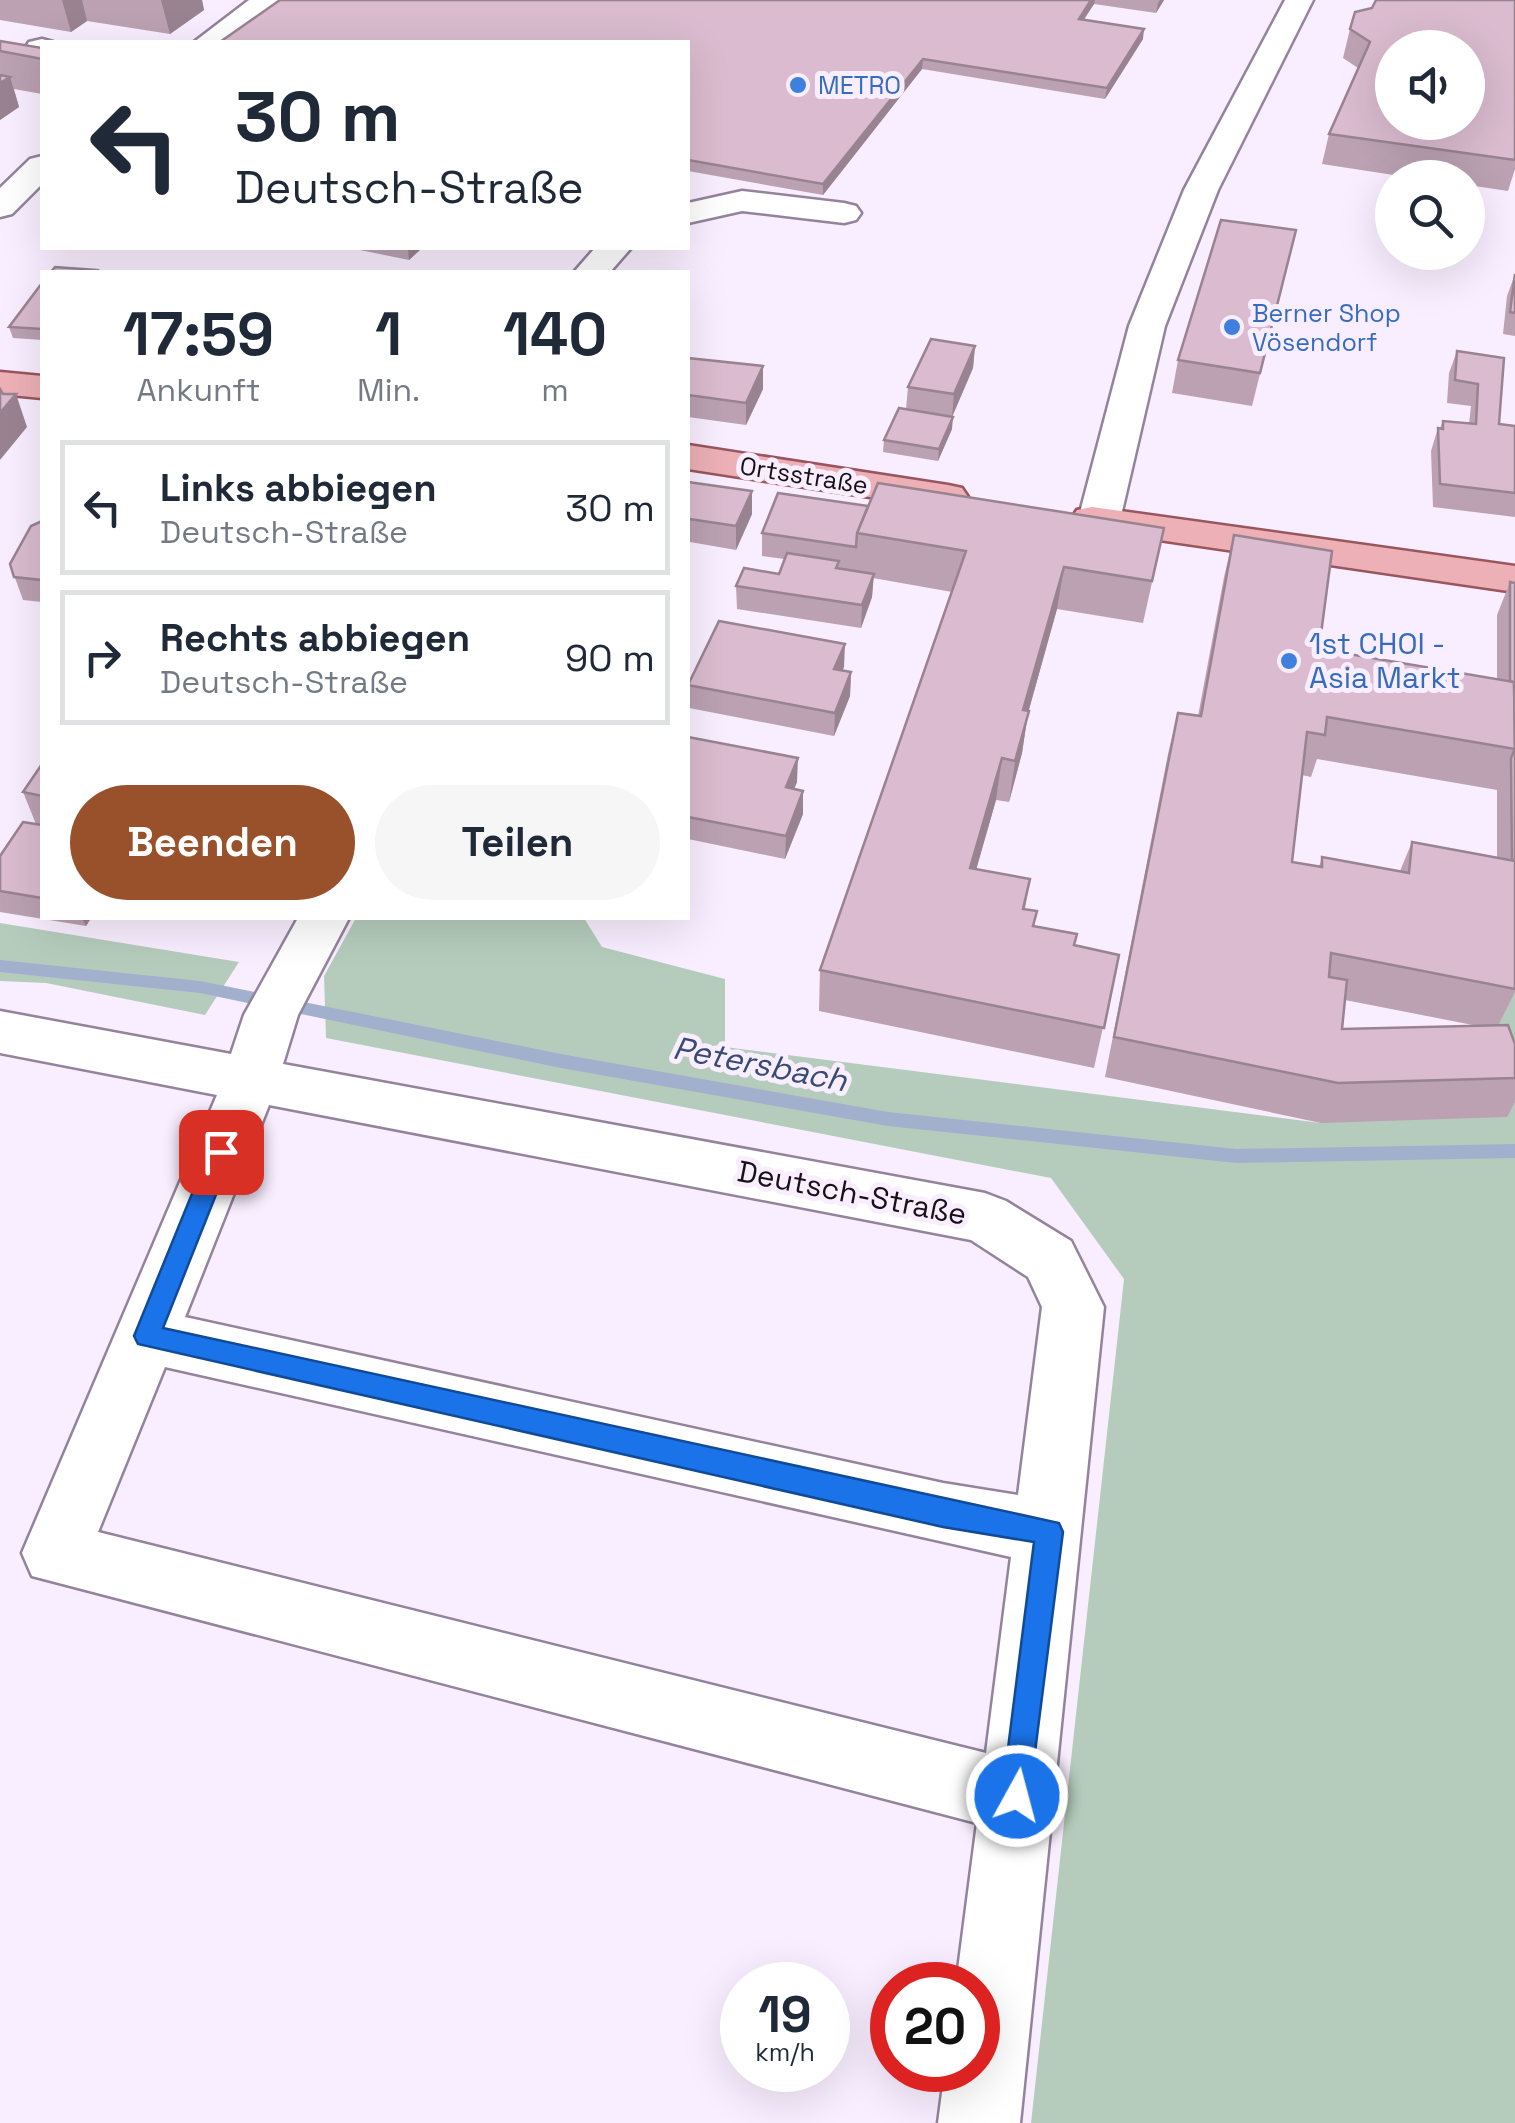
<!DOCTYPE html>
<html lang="de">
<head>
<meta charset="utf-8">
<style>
	body { margin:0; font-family:"Space Grotesk",sans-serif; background:#f6f6f7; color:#1f2937; height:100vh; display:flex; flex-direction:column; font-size:38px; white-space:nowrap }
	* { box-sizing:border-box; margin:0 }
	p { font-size:32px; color:#747a83 }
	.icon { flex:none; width:55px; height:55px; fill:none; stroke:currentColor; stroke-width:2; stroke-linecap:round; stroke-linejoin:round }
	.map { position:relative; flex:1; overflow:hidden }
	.panel { position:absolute; left:40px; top:270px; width:650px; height:650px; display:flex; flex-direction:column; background:#fff; border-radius:0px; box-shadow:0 10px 40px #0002 }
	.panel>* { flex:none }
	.guide { position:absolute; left:40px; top:40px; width:650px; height:210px; border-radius:0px; box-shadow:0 10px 40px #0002; background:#fff; color:#1f2937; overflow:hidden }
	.tools { position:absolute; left:1375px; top:30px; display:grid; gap:20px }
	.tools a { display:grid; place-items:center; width:110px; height:110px; border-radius:50%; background:#fff; box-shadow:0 10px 40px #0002; font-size:50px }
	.speed { position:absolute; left:720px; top:1962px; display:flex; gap:20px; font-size:50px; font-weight:700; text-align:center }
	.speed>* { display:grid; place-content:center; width:130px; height:130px; border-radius:50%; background:#fff; box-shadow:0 10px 40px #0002; line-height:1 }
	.speed small { font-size:25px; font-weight:400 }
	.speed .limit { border:15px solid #d22; background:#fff; color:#111 }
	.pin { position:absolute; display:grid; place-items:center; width:85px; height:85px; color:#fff; margin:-42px; border-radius:20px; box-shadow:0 5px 15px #0006 }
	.me { position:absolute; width:110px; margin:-55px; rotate:7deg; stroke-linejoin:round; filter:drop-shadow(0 0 8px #0008) }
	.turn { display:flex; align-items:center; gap:35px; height:210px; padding:0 30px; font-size:45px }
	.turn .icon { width:130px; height:130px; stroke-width:2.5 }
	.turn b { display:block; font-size:70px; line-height:85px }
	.eta { display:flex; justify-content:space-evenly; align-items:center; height:170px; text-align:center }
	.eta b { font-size:60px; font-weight:700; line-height:70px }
	.button { display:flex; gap:20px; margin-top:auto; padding:20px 30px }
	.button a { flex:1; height:115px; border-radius:60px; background:#99512b; color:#fff; font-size:40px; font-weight:700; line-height:115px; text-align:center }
	.button a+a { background:#f6f6f7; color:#1f2937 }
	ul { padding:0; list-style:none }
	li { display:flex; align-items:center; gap:30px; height:135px; margin:0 20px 15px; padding:0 10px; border:5px solid #e0e1e3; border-radius:0px }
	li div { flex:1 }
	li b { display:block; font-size:38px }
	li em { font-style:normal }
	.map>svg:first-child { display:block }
</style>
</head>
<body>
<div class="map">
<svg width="1515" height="2123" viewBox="0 0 1515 2123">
	<rect width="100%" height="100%" fill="#f9eeff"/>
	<g fill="#b5ccbc">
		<path d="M356,918H584L602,947L725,979V1047L1321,1123L1496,1030V989L1515,992V2123H1031L1124,1279L1051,1178L326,1038L324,976Z"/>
		<path d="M0,923L239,962L205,1015L46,983L0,981Z"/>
	</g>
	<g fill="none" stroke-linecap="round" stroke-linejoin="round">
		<path fill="#a2b0cd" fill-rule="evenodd" d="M0,960L200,981L561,1054L888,1112L1236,1149L1515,1144V1158L1236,1163L888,1126L561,1068L200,993L0,972Z"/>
		<defs>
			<g id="minor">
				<path d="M249,0H282L227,42H194Z"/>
				<path d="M1285,0H1313L1218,190L1165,326L1120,520L1114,529L1099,532L1084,529L1078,520L1129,326L1184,190Z"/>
				<path d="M42,39L53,42H42V57L29,54L25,48L29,42Z"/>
				<path d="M42,156V184L12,214L0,217V188L30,159Z"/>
				<path d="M742,191L844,203L856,206L861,213L856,220L844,223L742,211L688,223V203Z"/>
				<path d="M595,248H631L610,272H574Z"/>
				<path d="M298,918H349L298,1015L283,1064L985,1193L1006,1201L1071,1241L1104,1307L1020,2123H938L945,2070H978V1985H956L977,1823L32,1576L22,1553L217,1095L0,1053V1011L231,1054L244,1015ZM269,1105L971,1240L1028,1277L1042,1307L1018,1495L943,1483L185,1317ZM165,1367L1011,1557L986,1753L98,1532Z"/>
			</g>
			<g id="major">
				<path d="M0,372L42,376V398L0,394Z"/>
				<path d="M688,445L948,485L962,488L968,497L962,506L948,509L688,469Z"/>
				<path d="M1092,507L1515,566V592L1077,528L1071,519L1077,510Z"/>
			</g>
		</defs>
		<use href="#minor" stroke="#94839c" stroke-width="5"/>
		<use href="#major" stroke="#99565f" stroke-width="5"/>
		<use href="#minor" fill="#fff" fill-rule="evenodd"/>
		<use href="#major" fill="#ecb0b6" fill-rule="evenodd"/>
	</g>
	<g fill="#bba1b2" fill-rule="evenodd">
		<path d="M0,0H202L204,10L170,34L87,21L71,32L0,20Z"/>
		<path d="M280,0H1164L1156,13L1094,4L1084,20L1143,39L1105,99L922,69L823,195L688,171V42Z"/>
		<path d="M1515,0V169L1508,191L1468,185V178H1413L1322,164L1329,134L1358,68L1343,58L1350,29L1372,8Z"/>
		<path d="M0,41L42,48V94L14,89L19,107L0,120Z"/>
		<path d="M1296,230L1252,406L1172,393L1178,360Z"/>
		<path d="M350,248H422L409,260Z"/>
		<path d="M1515,274V336L1503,334L1507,296Z"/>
		<path d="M42,283V340L13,338L9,327Z"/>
		<path d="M975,346L973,368L952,417V429L938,461L883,452L884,440L906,409L908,387Z"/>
		<path d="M1457,351L1504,358L1499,424L1515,426V517L1433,507L1431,451L1438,428H1440L1443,421L1469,424L1471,406L1447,403L1449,373Z"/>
		<path d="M688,358L763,366V389L746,425L688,417Z"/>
		<path d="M688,482L752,514L736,550L690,542Z"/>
		<path d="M868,506L1164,528L1143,623L1057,609L1028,713L1022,753L1009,802L996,800L976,869L1030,879L1025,909L1037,911L1034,926L1074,945L1119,955L1094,1068L819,1011L820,970L952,592L873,578L872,597L861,628L737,609L736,586L779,574L784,559L762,556V533Z"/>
		<path d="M42,521V602L23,600L10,564Z"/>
		<path d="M1234,535L1319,649L1497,679V615L1510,582L1515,583V992L1498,1026L1515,1044V1102L1507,1117L1321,1123L1105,1077L1168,754L1178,713L1198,716L1224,577ZM1317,759L1497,790V858L1412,842L1400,871L1322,857L1319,867L1292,862L1302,775L1311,777ZM1345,1000L1478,1026L1342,1029Z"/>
		<path d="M844,667L842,671L851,672L850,696L834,736L689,708L688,685Z"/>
		<path d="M688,737L797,782L794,789L803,791V814L785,859L688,839Z"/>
		<path d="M42,764V918H91L86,926L0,912V856L36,824L23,792Z"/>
	</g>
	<g fill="#998391">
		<path d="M62,0H82L87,21L71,32Z"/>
		<path d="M161,0H202L204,10L170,34Z"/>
		<path d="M1091,0H1095L1094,4L1077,29L1079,19Z"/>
		<path d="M1160,0H1164L1156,13L1158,3Z"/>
		<path d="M1144,29L1143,39L1105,99L1107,88Z"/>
		<path d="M923,59L922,69L823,195V184Z"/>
		<path d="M10,77L19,107L0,120V83Z"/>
		<path d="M408,248H422L409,260Z"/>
		<path d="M975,346L973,368L952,417L954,394Z"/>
		<path d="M763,366V389L746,425V403Z"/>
		<path d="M16,394L27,427L0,460V413Z"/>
		<path d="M953,417L952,429L938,461L939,449Z"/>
		<path d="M752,491V514L736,550V526Z"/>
		<path d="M689,519L690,542L688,547V523Z"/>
		<path d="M1064,567L1057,609L1028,713L1022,753L1009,802L1023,710Z"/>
		<path d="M874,574L872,597L861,628L862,605Z"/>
		<path d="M845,644L844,667L833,692L834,669Z"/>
		<path d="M851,672L850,696L834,736L835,713Z"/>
		<path d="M798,758L797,782L785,811L786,787Z"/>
		<path d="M1002,758L996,800L965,909L970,868Z"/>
		<path d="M803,791V814L785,859L786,836Z"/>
		<path d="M82,918H91L86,926Z"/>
	</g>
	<g fill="#dabbcf" stroke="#998391" stroke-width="2.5" fill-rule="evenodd">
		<path d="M280,0H1091L1079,19L1144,29L1107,88L923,59L823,184L688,160V42H220Z"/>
		<path d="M1376,0H1515V160L1329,134L1370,42L1350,29L1355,12L1372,8ZM1392,48H1468V122H1392Z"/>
		<path d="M0,41L42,48V59L0,51Z"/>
		<path d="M0,75L10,77L0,83Z"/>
		<path d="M1221,220L1296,230L1260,373L1178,360Z"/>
		<path d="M55,267L97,270L95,272H51Z"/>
		<path d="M1515,274V313L1510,312Z"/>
		<path d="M42,283V329L9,327Z"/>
		<path d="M931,339L975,346L954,394L908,387Z"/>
		<path d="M1457,351L1504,358L1499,424L1515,426V493L1440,484L1438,428L1443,429V421L1476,424L1478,384L1455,380Z"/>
		<path d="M688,358L763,366L746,403L688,395Z"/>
		<path d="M0,389L3,394H16L0,413Z"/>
		<path d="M899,408L953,417L939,449L884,440Z"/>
		<path d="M688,482L752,491L736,526L689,519L688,523Z"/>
		<path d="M878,483L1164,528L1152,581L1064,567L1023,710L1029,711L1015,761L1002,758L970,868L1030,879L1023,909L1037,911L1033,926L1077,934L1074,945L1119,955L1104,1028L820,970L966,551L857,533Z"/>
		<path d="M778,493L868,506L857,533L856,547L762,533Z"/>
		<path d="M42,521V580L14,577L10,564L31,526Z"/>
		<path d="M1234,535L1332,551L1319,649L1514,682L1515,749L1327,717L1325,735L1307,732L1292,862L1322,867V857L1409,873L1412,842L1515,861V989L1331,953L1329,977L1347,980L1342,1029L1508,1025L1515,1044V1078L1338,1083L1114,1037L1178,713L1201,716Z"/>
		<path d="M787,553L839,561L836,568L874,574L862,605L736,586L744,568L779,574Z"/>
		<path d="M1510,582L1515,583V861L1512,860L1511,758L1515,749L1514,682L1510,681Z"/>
		<path d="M719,621L845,644L834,669L851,672L835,713L688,685Z"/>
		<path d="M688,737L798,758L786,787L803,791L786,836L688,817Z"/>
		<path d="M42,764V796L23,792Z"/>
		<path d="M23,822L42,825V898L0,891V856Z"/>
	</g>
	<path fill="#1a73e8" stroke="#114b97" stroke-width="2.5" d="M221,1143L233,1152L163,1328L1059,1523L1063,1532L1028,1807L1017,1812L1007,1807L1002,1796L1034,1542L943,1527L138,1344L134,1336L209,1152Z"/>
	<g fill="#3f7fe0" stroke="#f9eeff" stroke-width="4">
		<circle cx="798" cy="85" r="10"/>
		<circle cx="1232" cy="327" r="10"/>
		<circle cx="1289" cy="661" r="10"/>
	</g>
	<g text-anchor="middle" stroke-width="10" stroke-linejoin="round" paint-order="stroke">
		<g font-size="25" fill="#366cbe" stroke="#f9eeff" text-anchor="start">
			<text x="818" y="94">METRO</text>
			<text x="1252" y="322">Berner Shop<tspan x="1252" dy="29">Vösendorf</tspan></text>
		</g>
		<g font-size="25" fill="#161019" stroke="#f9eeff">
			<text transform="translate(804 475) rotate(9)" y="9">Ortsstraße</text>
		</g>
		<g font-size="30" fill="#366cbe" stroke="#f9eeff" text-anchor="start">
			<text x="1309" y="654">1st CHOI -<tspan x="1309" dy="34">Asia Markt</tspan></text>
		</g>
		<g font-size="30" fill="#161019" stroke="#f9eeff">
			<text transform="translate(852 1193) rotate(11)" y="10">Deutsch-Straße</text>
		</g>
		<g font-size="32" font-style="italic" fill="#384b75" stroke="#f9eeff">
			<text transform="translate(760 1064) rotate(11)" y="11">Petersbach</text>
		</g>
	</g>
</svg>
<div class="tools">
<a><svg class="icon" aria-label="sound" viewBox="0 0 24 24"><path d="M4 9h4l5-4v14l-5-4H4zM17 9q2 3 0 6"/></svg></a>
<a><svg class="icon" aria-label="search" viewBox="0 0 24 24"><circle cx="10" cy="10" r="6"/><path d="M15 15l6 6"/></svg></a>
</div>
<div class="speed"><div>19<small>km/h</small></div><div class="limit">20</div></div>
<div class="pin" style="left:221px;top:1152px;background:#d93025"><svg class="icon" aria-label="arrive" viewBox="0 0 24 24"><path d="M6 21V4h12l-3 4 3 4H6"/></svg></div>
<svg class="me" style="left:1017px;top:1796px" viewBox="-20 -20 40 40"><circle r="17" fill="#1a73e8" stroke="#fff" stroke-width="3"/><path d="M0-11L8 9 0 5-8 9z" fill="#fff"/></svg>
<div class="guide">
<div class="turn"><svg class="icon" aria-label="left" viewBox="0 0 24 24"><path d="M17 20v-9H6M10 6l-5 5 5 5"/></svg><div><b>30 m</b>Deutsch-Straße</div></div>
</div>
<section class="panel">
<div class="eta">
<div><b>17:59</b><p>Ankunft</p></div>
<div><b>1</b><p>Min.</p></div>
<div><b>140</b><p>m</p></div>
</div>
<ul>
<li><svg class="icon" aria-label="left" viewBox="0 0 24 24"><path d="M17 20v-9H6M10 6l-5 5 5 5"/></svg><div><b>Links abbiegen</b><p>Deutsch-Straße</p></div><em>30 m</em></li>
<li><svg class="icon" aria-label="right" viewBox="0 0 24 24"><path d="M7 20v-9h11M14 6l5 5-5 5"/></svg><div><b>Rechts abbiegen</b><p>Deutsch-Straße</p></div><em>90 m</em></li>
</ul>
<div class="button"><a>Beenden</a><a>Teilen</a></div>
</section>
</div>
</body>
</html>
